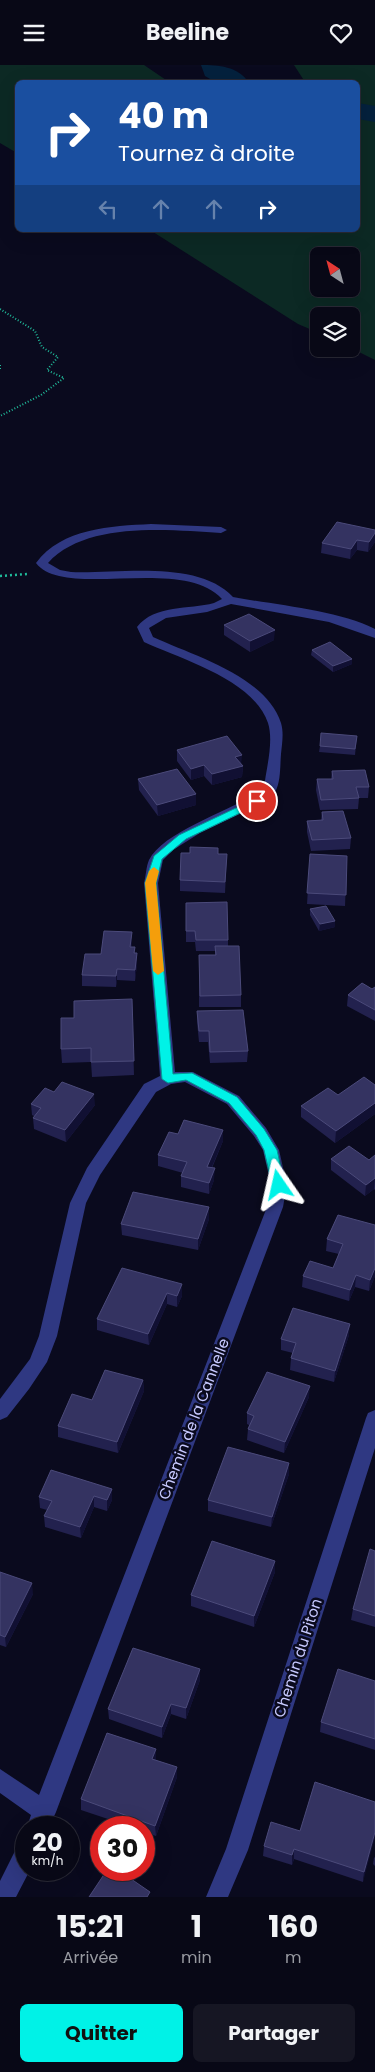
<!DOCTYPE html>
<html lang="fr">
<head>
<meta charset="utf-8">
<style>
	body { margin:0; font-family:Poppins,sans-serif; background:#161623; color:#f1f3f6; height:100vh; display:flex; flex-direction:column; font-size:19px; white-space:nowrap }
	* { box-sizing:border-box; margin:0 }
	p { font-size:16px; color:#989aa1 }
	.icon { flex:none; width:28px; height:28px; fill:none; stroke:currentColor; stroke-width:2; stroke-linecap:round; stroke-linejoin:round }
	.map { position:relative; height:1832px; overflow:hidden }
	.panel { display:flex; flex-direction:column; background:#080816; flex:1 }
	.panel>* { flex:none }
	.hud { position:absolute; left:15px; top:15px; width:345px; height:152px; border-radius:8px; box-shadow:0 5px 20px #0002,0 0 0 1px #292935; background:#1a4fa0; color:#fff; overflow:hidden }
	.needle { width:32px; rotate:324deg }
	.fabs { position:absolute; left:310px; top:182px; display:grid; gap:10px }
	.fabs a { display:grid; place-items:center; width:50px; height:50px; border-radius:8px; background:#080816; box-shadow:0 5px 20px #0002,0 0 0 1px #292935; font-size:25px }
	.speed { position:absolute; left:15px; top:1751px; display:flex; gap:10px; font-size:25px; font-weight:700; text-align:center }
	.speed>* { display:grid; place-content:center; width:65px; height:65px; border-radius:50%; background:#080816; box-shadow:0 5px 20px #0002,0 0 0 1px #292935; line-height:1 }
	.speed small { font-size:12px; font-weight:400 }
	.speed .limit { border:8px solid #d22; background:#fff; color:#111 }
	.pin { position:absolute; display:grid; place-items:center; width:42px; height:42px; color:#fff; margin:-21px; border:2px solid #fff; border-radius:50%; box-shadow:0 1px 5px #0007 }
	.me { position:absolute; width:55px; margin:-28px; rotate:349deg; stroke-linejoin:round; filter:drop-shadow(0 0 4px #0008) }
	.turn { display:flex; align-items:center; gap:18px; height:105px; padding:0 20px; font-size:22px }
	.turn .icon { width:65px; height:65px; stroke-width:2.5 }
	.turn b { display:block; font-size:35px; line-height:42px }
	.lanes { display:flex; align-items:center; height:48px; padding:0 20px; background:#0003; justify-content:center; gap:25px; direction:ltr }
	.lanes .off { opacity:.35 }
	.eta { display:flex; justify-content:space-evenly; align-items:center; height:85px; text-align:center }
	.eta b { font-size:30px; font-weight:700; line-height:35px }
	.button { display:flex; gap:10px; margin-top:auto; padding:10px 20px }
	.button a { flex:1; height:58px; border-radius:8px; background:#00f2e7; color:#111; font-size:20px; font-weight:700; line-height:58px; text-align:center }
	.button a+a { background:#161623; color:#f1f3f6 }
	header { display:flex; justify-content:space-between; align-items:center; height:65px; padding:0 20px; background:#080816; font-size:22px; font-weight:700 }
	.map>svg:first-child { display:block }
</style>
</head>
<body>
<header><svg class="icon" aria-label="menu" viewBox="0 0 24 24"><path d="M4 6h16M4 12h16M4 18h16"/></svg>Beeline<svg class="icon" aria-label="heart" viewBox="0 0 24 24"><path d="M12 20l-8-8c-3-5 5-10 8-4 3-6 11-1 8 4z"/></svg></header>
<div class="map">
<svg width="375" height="1832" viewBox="0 0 375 1832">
	<rect width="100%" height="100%" fill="#0a0a1e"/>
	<g fill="#0c2924" fill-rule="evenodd">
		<path d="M0,0H144L169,17L18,18L17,88L0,78Z"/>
		<path d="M294,0H375V295L351,283V251H319V268L298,259L150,165H358V18L305,17ZM319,191H351V224H319Z"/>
	</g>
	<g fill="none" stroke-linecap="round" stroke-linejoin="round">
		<g fill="#04213d" fill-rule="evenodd">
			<path d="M201,0C218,0 238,1 249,18H217L205,11Z"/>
			<path d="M358,38L375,41V57L358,54Z"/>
		</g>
		<g stroke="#20ba9a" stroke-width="2" stroke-dasharray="1 2" stroke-linecap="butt">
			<path d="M0,244L35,266L42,282L58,292L47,305L64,313L41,330L0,351"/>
			<path d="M0,300V304"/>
		</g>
		<path stroke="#20ba9a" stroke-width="2.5" stroke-dasharray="2 3" stroke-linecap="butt" d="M0,511L27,509"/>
		<g fill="#2f3882" fill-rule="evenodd">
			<path d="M151,459L221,462L227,465L221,468C169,465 86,456 48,498L60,505L71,507C118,509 198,494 233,532C275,540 337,545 375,564V573L329,557L231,539L207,547L166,553L149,563L153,572C194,591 266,611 281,658C284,668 282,679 281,689C280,700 281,717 275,727L248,745L200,768L173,785L163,795L158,818L175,1007H193L239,1031L266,1063L279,1085L287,1120L283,1142L56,1747L49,1762H27L31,1750L0,1728V1704L39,1730L267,1142L271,1120L263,1085L254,1071L227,1039L185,1017L171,1019L156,1027L100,1110L86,1138L57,1271L47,1297L29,1324L7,1352L0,1355V1334L30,1294L39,1271L70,1138L87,1103L144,1019L160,1011L144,818C146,811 146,802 149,795C164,765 235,745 264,723C266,704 274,677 268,658C254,615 181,594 144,577L137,562C155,539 189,545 214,538L222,534C182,490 64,535 36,498C62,463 111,461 151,459Z"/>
			<path d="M375,1345V1383L248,1785L228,1832H206L226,1784L366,1353L368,1348Z"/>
			<path d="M26,1777V1805H30L16,1832H0V1816L18,1780Z"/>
		</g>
	</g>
	<g fill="#22214e">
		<path d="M375,465V477L368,487L357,485L350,494L321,488L322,478Z"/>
		<path d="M224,560L274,575L250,587L224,570Z"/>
		<path d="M312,585L352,594V599L333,607L311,590Z"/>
		<path d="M357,671L355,690L319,687L320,681Z"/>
		<path d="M177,685L241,700L243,701L242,712L212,720L204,711L191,715L177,696Z"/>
		<path d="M332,706L369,722L368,733H359L358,744L320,745L316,725L317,714H331Z"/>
		<path d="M138,714L196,729V740L158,751L139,725Z"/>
		<path d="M322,747L351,773L350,784L311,786L307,767V756L321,755Z"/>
		<path d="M218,789H227L225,828L180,826V815Z"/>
		<path d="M310,789L347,791L345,841L307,839Z"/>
		<path d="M186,838L228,875V881L241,930V942H199V890H215V886H196L195,877H186Z"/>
		<path d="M310,844L335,856V862L319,866L310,850Z"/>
		<path d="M132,867V882L135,888L137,899L135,916L117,915L116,922L82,921V910L101,889Z"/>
		<path d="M375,922V956L347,941L348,930L372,924Z"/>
		<path d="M132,934L134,1010L92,1012L91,997L62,998L61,984L74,953Z"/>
		<path d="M197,946L248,986L247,997L210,998L208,977H199L197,957Z"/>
		<path d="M375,1020V1049L335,1078L301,1052V1041L338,1030Z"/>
		<path d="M54,1027L95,1040L66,1077L34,1064L33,1053L34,1051L32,1050L31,1039Z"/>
		<path d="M223,1065V1076L212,1103L214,1115L209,1129L181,1122V1111L183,1108L158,1101V1090L178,1069Z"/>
		<path d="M375,1090V1125L374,1124L365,1131L331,1105V1094L369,1095Z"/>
		<path d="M209,1142V1154L198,1185L122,1170L121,1159Z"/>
		<path d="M338,1150L375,1211L369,1226L355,1222L349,1236L302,1222L303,1211L333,1203L339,1189L326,1186L327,1174Z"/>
		<path d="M182,1219V1231L177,1242L167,1239L149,1280L97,1265V1254Z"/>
		<path d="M349,1270L334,1317L290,1305L291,1293L293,1288L281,1285V1274Z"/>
		<path d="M143,1315L144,1326L118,1388L58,1372V1361L92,1335Z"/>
		<path d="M309,1332L284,1388L247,1375L248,1364L249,1360L247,1359V1348Z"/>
		<path d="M289,1409L271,1462L208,1446V1435Z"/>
		<path d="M112,1424V1435L107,1446L94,1442L81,1473L45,1462L44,1451L47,1445L40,1443L39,1432Z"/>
		<path d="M375,1486V1562L351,1555L353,1544Z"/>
		<path d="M275,1496V1507L254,1562L191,1541V1530Z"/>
		<path d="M0,1507L33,1529L6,1582L0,1580Z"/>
		<path d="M200,1604V1615L186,1654L171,1649L162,1673L109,1654L108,1644Z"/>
		<path d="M375,1616V1685L320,1667L321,1657Z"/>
		<path d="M156,1695L177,1712L156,1771L144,1767V1762H132L81,1745V1734Z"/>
		<path d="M375,1737L363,1817L294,1794L292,1800L263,1791L264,1781Z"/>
		<path d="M375,1792V1801L373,1799L374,1793Z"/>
	</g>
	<g fill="#111033">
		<path d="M375,468V477L368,487L369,477Z"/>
		<path d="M357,475V485L350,494L351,484Z"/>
		<path d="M275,565L274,575L250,587V576Z"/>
		<path d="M352,594V599L333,607V601Z"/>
		<path d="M242,690L241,701L235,692Z"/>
		<path d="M204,700V711L191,715V704Z"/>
		<path d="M243,701L242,712L212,720V709Z"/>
		<path d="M196,729V740L158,751L157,740Z"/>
		<path d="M335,856V862L319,866L320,859Z"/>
		<path d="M132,867V879L131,893L130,882Z"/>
		<path d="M137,888V899L135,916V905Z"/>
		<path d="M117,904V915L116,922V911Z"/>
		<path d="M94,1029L95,1040L66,1077L65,1065Z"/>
		<path d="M375,1038V1049L335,1078L336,1066Z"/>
		<path d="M223,1065V1076L207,1113V1102Z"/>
		<path d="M215,1103L214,1115L209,1129V1118Z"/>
		<path d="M375,1113L374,1124L365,1131L366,1120Z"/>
		<path d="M209,1142V1154L198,1185V1174Z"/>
		<path d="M375,1203V1211L369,1226L370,1215Z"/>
		<path d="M356,1210L355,1222L349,1236L350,1225Z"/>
		<path d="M182,1219V1231L177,1242V1231Z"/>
		<path d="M167,1228V1239L149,1280L148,1269Z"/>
		<path d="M350,1259L349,1270L334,1317L335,1306Z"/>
		<path d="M143,1315L144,1326L118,1388L117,1377Z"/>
		<path d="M310,1321L309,1332L284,1388L285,1377Z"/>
		<path d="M289,1398V1409L271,1462L272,1452Z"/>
		<path d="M112,1424V1435L107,1446V1435Z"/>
		<path d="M94,1431V1442L81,1473L80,1462Z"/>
		<path d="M275,1496V1507L254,1562V1551Z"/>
		<path d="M32,1518L33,1529L6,1582L5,1572Z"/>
		<path d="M200,1604V1615L186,1654V1643Z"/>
		<path d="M171,1639V1649L162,1673V1662Z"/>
		<path d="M156,1684V1694L152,1704V1694Z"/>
		<path d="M177,1702V1712L156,1771L155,1761Z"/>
		<path d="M375,1767V1772L363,1817L364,1807Z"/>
		<path d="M294,1784V1794L292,1800V1790Z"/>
	</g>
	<g fill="#343361" stroke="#4b4a7a">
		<path d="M337,457L375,465V468L369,477L357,475L351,484L322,478Z"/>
		<path d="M249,549L275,565L250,576L224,560Z"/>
		<path d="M330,577L352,594L333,601L312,585Z"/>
		<path d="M321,668L357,671L355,684L320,681Z"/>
		<path d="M227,671L242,690L235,692L243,701L212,709L204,700L191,704L177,685Z"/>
		<path d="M177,704L196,729L157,740L138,714Z"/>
		<path d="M365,705L369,722H356L359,733L321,735L317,714H333L332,706Z"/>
		<path d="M343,746L351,773L312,775L307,756L323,755L322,747Z"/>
		<path d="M190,782L218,783V789H227L225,817L180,815L181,788H190Z"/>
		<path d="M310,789L347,791L346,830L307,828Z"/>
		<path d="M227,837L228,875H196L195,866H186V838Z"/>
		<path d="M326,841L335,856L320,859L310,844Z"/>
		<path d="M104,866L132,867L130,882H135L134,888H137L135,905L117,904L116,911L82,910L85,889H101Z"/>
		<path d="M215,881H239L241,930L200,931L199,890H216Z"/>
		<path d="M362,918L372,924L375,922V945L348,930Z"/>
		<path d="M132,934L134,996L91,997V983L61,984V953H74V936Z"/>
		<path d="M243,945L248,986L210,987L209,966H199L197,946Z"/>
		<path d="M364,1012L375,1020V1038L336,1066L301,1041L328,1023L338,1030Z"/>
		<path d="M62,1017L94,1029L65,1065L33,1053L41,1043L31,1039L45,1023L54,1027Z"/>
		<path d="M184,1055L223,1065L207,1102L215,1103L209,1118L181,1111L187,1097L158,1090L169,1067L178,1069Z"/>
		<path d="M349,1081L369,1095L375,1090V1113L366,1120L331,1094Z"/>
		<path d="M133,1127L209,1142L198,1174L121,1159Z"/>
		<path d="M338,1150L375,1160V1203L370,1215L356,1210L350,1225L303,1211L310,1196L333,1203L343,1179L327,1174Z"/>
		<path d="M122,1203L182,1219L177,1231L167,1228L148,1269L97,1254Z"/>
		<path d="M293,1243L350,1259L335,1306L291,1293L296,1278L281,1274Z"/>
		<path d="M105,1305L143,1315L117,1377L58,1361L72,1329L92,1335Z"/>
		<path d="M267,1307L310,1321L285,1377L248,1364L254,1351L247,1348Z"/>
		<path d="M228,1382L289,1398L272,1452L208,1435Z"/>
		<path d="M51,1405L112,1424L107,1435L94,1431L80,1462L44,1451L52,1436L39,1432Z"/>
		<path d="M212,1476L275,1496L254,1551L191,1530Z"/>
		<path d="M370,1484L375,1486V1551L353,1544Z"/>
		<path d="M0,1507L32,1518L5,1572L0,1570Z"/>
		<path d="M133,1583L200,1604L186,1643L171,1639L162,1662L108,1644Z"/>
		<path d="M338,1604L375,1616V1674L321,1657Z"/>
		<path d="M107,1668L156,1684L152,1694L177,1702L155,1761L81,1734Z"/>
		<path d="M315,1717L375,1737V1767L364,1807L294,1784L292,1790L264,1781L271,1757L300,1766Z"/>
		<path d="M107,1805H118L150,1827L147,1832H89Z"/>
	</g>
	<path fill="#00f2e7" stroke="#009d96" d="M257,733L262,736L261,738L186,774L162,794L156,818L173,1009L192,1008L237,1032L264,1064L277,1085L285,1120L279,1125L272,1120L264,1085L256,1070L229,1038L186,1015L168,1018L162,1014L145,818L154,791L179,770Z"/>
	<path fill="#f59e0b" d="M154,802L159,806L156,818L164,906L158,910L153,906L145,818L149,806Z"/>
	<g text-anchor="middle" stroke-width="5" stroke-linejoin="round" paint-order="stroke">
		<g font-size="15" fill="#c7c9ff" stroke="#0a0a1e">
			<text transform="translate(194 1354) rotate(-69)" y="5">Chemin de la Cannelle</text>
			<text transform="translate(298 1593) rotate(-72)" y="5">Chemin du Piton</text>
		</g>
	</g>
</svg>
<div class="fabs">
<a><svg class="needle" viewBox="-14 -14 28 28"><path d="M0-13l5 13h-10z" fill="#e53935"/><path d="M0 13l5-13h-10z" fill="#989aa1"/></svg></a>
<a><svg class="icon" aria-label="layers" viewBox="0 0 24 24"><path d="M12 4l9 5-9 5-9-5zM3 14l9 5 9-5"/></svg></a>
</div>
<div class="speed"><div>20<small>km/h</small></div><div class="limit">30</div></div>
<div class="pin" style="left:257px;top:736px;background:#d93025"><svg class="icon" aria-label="arrive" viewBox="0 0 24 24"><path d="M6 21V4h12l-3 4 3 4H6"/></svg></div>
<svg class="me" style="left:279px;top:1120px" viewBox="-20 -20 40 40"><path d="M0-17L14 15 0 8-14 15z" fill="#00f2e7" stroke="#fff" stroke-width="4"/></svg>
<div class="hud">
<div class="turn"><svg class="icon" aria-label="right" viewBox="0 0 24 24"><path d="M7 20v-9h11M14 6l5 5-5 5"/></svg><div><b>40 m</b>Tournez à droite</div></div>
<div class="lanes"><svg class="icon off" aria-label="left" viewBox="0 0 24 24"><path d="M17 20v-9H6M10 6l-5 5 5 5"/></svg><svg class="icon off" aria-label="ahead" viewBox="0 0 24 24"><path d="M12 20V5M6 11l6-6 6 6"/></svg><svg class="icon off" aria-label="ahead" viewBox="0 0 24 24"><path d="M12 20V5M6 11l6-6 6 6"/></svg><svg class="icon" aria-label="right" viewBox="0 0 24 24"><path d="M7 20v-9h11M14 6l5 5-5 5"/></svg></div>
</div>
</div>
<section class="panel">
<div class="eta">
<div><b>15:21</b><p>Arrivée</p></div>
<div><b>1</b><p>min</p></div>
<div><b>160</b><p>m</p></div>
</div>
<div class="button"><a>Quitter</a><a>Partager</a></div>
</section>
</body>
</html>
